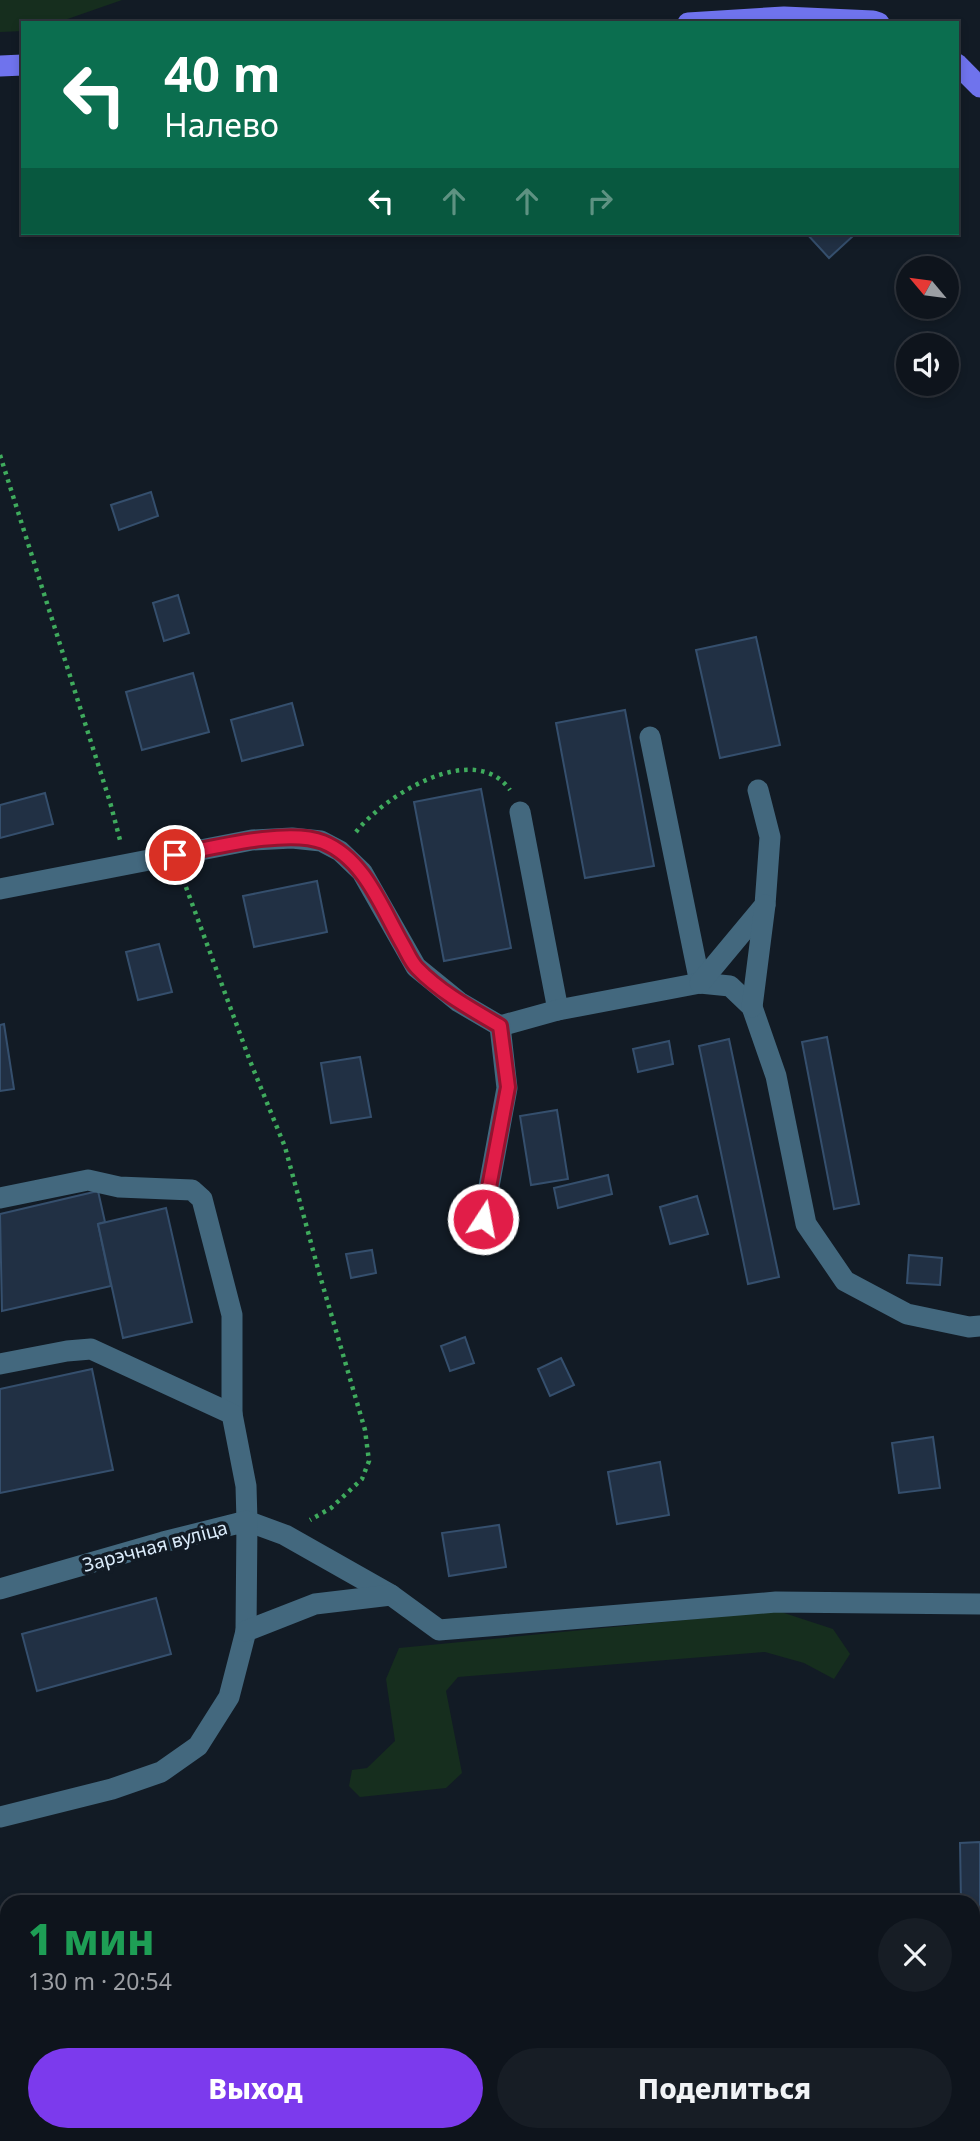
<!DOCTYPE html>
<html lang="ru">
<head>
<meta charset="utf-8">
<style>
	body { margin:0; font-family:"Noto Sans",sans-serif; background:#171d25; color:#f1f3f6; height:100vh; display:flex; flex-direction:column; font-size:26px; white-space:nowrap }
	* { box-sizing:border-box; margin:0 }
	p { font-size:23px; color:#9b9ea3 }
	.icon { flex:none; width:38px; height:38px; fill:none; stroke:currentColor; stroke-width:2; stroke-linecap:round; stroke-linejoin:round }
	.map { position:relative; flex:1; overflow:hidden }
	.drawer { position:absolute; left:0px; top:1895px; width:980px; height:247px; display:flex; flex-direction:column; background:#0e141c; border-radius:21px 21px 0 0; box-shadow:0 4px 10px #0003,0 0 0 2px #2e333b }
	.drawer>* { flex:none }
	.guide { position:absolute; left:21px; top:21px; width:938px; height:214px; border-radius:0px; box-shadow:0 4px 10px #0003,0 0 0 2px #2e333b; background:#0b6e4f; color:#fff; overflow:hidden }
	.needle { width:46px; rotate:299deg }
	.fabs { position:absolute; left:896px; top:256px; display:grid; gap:14px }
	.fabs a { display:grid; place-items:center; width:63px; height:63px; border-radius:50%; background:#0e141c; box-shadow:0 4px 10px #0003,0 0 0 2px #2e333b; font-size:35px }
	.pin { position:absolute; display:grid; place-items:center; width:60px; height:60px; color:#fff; margin:-30px; border:4px solid #fff; border-radius:50%; box-shadow:0 2px 7px #0007 }
	.me { position:absolute; width:77px; margin:-38px; rotate:11deg; stroke-linejoin:round; filter:drop-shadow(0 0 5px #0008) }
	.turn { display:flex; align-items:center; gap:24px; height:147px; padding:0 28px; font-size:32px }
	.turn .icon { width:91px; height:91px; stroke-width:2.5 }
	.turn b { display:block; font-size:49px; line-height:60px }
	.lanes { display:flex; align-items:center; height:66px; padding:0 28px; background:#0003; justify-content:center; gap:35px; direction:ltr }
	.lanes .off { opacity:.35 }
	.round { display:grid; place-items:center; flex:none; width:74px; height:74px; border-radius:37px; background:#171d25 }
	.overview { display:flex; align-items:center; justify-content:space-between; height:119px; padding:0 28px }
	h1 { font-size:42px; font-weight:800; line-height:52px; color:#1e9e55 }
	.action { display:flex; gap:14px; margin-top:auto; padding:14px 28px }
	.action a { flex:1; height:80px; border-radius:42px; background:#7c3aed; color:#fff; font-size:28px; font-weight:800; line-height:80px; text-align:center }
	.action a+a { background:#171d25; color:#f1f3f6 }
	.map>svg:first-child { display:block }
</style>
</head>
<body>
<div class="map">
<svg width="980" height="2141" viewBox="0 0 980 2141">
	<rect width="100%" height="100%" fill="#121b25"/>
	<g fill="#162e1e">
		<path d="M0,0H122L56,23H23V31L0,32Z"/>
		<path d="M778,1611L833,1629L850,1654L834,1679L804,1663L765,1652L458,1677L446,1691L462,1773L446,1788L360,1797L349,1786L352,1770L367,1768L395,1741L386,1679L399,1648Z"/>
	</g>
	<g fill="#213044" stroke="#354f6d" stroke-width="2">
		<path d="M806,233H850L853,236L829,258Z"/>
		<path d="M151,492L158,516L119,530L111,505Z"/>
		<path d="M178,595L189,633L164,641L153,603Z"/>
		<path d="M756,637L780,745L720,758L696,650Z"/>
		<path d="M193,673L209,732L142,750L126,692Z"/>
		<path d="M292,703L303,745L242,761L231,720Z"/>
		<path d="M625,710L654,866L585,878L556,723Z"/>
		<path d="M481,789L511,948L444,961L414,802Z"/>
		<path d="M45,793L53,824L0,838V805Z"/>
		<path d="M317,881L327,932L254,947L243,896Z"/>
		<path d="M159,944L172,992L138,1000L126,952Z"/>
		<path d="M4,1024L14,1089L0,1091V1025Z"/>
		<path d="M827,1037L859,1204L834,1209L802,1042Z"/>
		<path d="M729,1039L779,1277L748,1284L699,1046Z"/>
		<path d="M669,1041L673,1064L638,1072L633,1049Z"/>
		<path d="M360,1057L371,1117L331,1123L321,1063Z"/>
		<path d="M557,1110L568,1179L531,1185L520,1116Z"/>
		<path d="M608,1175L612,1194L558,1208L554,1188Z"/>
		<path d="M98,1191L105,1222L98,1224L111,1286L2,1311L0,1214Z"/>
		<path d="M697,1196L708,1234L670,1244L660,1207Z"/>
		<path d="M166,1208L192,1322L123,1338L98,1224Z"/>
		<path d="M372,1250L376,1273L351,1278L346,1254Z"/>
		<path d="M909,1255L942,1258L940,1285L907,1283Z"/>
		<path d="M465,1337L474,1363L450,1371L441,1346Z"/>
		<path d="M561,1358L574,1385L550,1396L538,1369Z"/>
		<path d="M92,1369L113,1470L0,1493V1389Z"/>
		<path d="M933,1437L940,1488L899,1493L892,1443Z"/>
		<path d="M660,1462L669,1515L617,1524L608,1472Z"/>
		<path d="M499,1525L506,1567L449,1576L442,1533Z"/>
		<path d="M156,1598L171,1654L37,1691L22,1634Z"/>
		<path d="M980,1842V2141H969L968,2135H973V1902H961L960,1843Z"/>
		<rect x="173" y="2135" width="48" height="6"/>
	</g>
	<g fill="none" stroke-linecap="round" stroke-linejoin="round">
		<g stroke="#3fab5d" stroke-width="4.5" stroke-dasharray="3.5 5" stroke-linecap="butt">
			<path d="M0,455L110,802L120,840"/>
			<path d="M356,832C384,796 474,739 510,790"/>
			<path d="M183,879L250,1061L285,1147L320,1276L365,1430L369,1461L362,1479L331,1508L310,1520"/>
		</g>
		<g stroke="#43687e" stroke-width="21">
			<path d="M650,737L700,983"/>
			<path d="M520,812L558,1010"/>
			<path d="M0,889L252,840L292,838L321,841L340,851L362,872L416,967L459,1002L500,1026L558,1010L700,983L730,986L752,1007L776,1076L806,1224L845,1281L907,1314L969,1327L980,1326"/>
			<path d="M700,983L765,905L770,837L758,790"/>
			<path d="M752,1007L765,905"/>
			<path d="M0,1198L88,1180L119,1187L192,1190L202,1199L232,1315V1414"/>
			<path d="M483,1219L507,1088L500,1026"/>
			<path d="M0,1364L67,1351L91,1349L232,1414L246,1486L247,1521L285,1535L391,1595"/>
			<path d="M0,1589L163,1542L247,1521L246,1631L229,1697L198,1746L161,1772L112,1789L0,1817"/>
			<path d="M246,1631L315,1604L391,1595L439,1630L776,1602L980,1604"/>
		</g>
		<g stroke="#6f73ed" stroke-width="21">
			<path d="M688,23L784,17L873,21L879,23"/>
			<path d="M957,64L980,87"/>
			<path d="M0,66L23,65"/>
		</g>
	</g>
	<g fill="none" stroke-linecap="round" stroke-linejoin="round">
		<defs>
			<path id="route" d="M175,855C212,848 288,828 323,842C365,859 382,909 403,945C407,952 411,962 417,968C440,992 471,1009 500,1026L508,1087L483,1219"/>
		</defs>
		<use href="#route" stroke="#92132f" stroke-width="18"/>
		<use href="#route" stroke="#e11d48" stroke-width="12"/>
	</g>
	<g text-anchor="middle" stroke-width="7" stroke-linejoin="round" paint-order="stroke">
		<g font-size="19" fill="#dbecfb" stroke="#121b25">
			<text transform="translate(155 1546) rotate(-15)" y="7">Зарэчная вуліца</text>
		</g>
	</g>
</svg>
<div class="fabs">
<a><svg class="needle" viewBox="-14 -14 28 28"><path d="M0-13l5 13h-10z" fill="#e53935"/><path d="M0 13l5-13h-10z" fill="#9b9ea3"/></svg></a>
<a><svg class="icon" aria-label="sound" viewBox="0 0 24 24"><path d="M4 9h4l5-4v14l-5-4H4zM17 9q2 3 0 6"/></svg></a>
</div>
<div class="pin" style="left:175px;top:855px;background:#d93025"><svg class="icon" aria-label="arrive" viewBox="0 0 24 24"><path d="M6 21V4h12l-3 4 3 4H6"/></svg></div>
<svg class="me" style="left:483px;top:1219px" viewBox="-20 -20 40 40"><circle r="17" fill="#e11d48" stroke="#fff" stroke-width="3"/><path d="M0-11L8 9 0 5-8 9z" fill="#fff"/></svg>
<div class="guide">
<div class="turn"><svg class="icon" aria-label="left" viewBox="0 0 24 24"><path d="M17 20v-9H6M10 6l-5 5 5 5"/></svg><div><b>40 m</b>Налево</div></div>
<div class="lanes"><svg class="icon" aria-label="left" viewBox="0 0 24 24"><path d="M17 20v-9H6M10 6l-5 5 5 5"/></svg><svg class="icon off" aria-label="ahead" viewBox="0 0 24 24"><path d="M12 20V5M6 11l6-6 6 6"/></svg><svg class="icon off" aria-label="ahead" viewBox="0 0 24 24"><path d="M12 20V5M6 11l6-6 6 6"/></svg><svg class="icon off" aria-label="right" viewBox="0 0 24 24"><path d="M7 20v-9h11M14 6l5 5-5 5"/></svg></div>
</div>
<section class="drawer">
<div class="overview"><div><h1>1 мин</h1><p>130 m · 20:54</p></div><a class="round"><svg class="icon" aria-label="close" viewBox="0 0 24 24"><path d="M6 6l12 12M18 6L6 18"/></svg></a></div>
<div class="action"><a>Выход</a><a>Поделиться</a></div>
</section>
</div>
</body>
</html>
